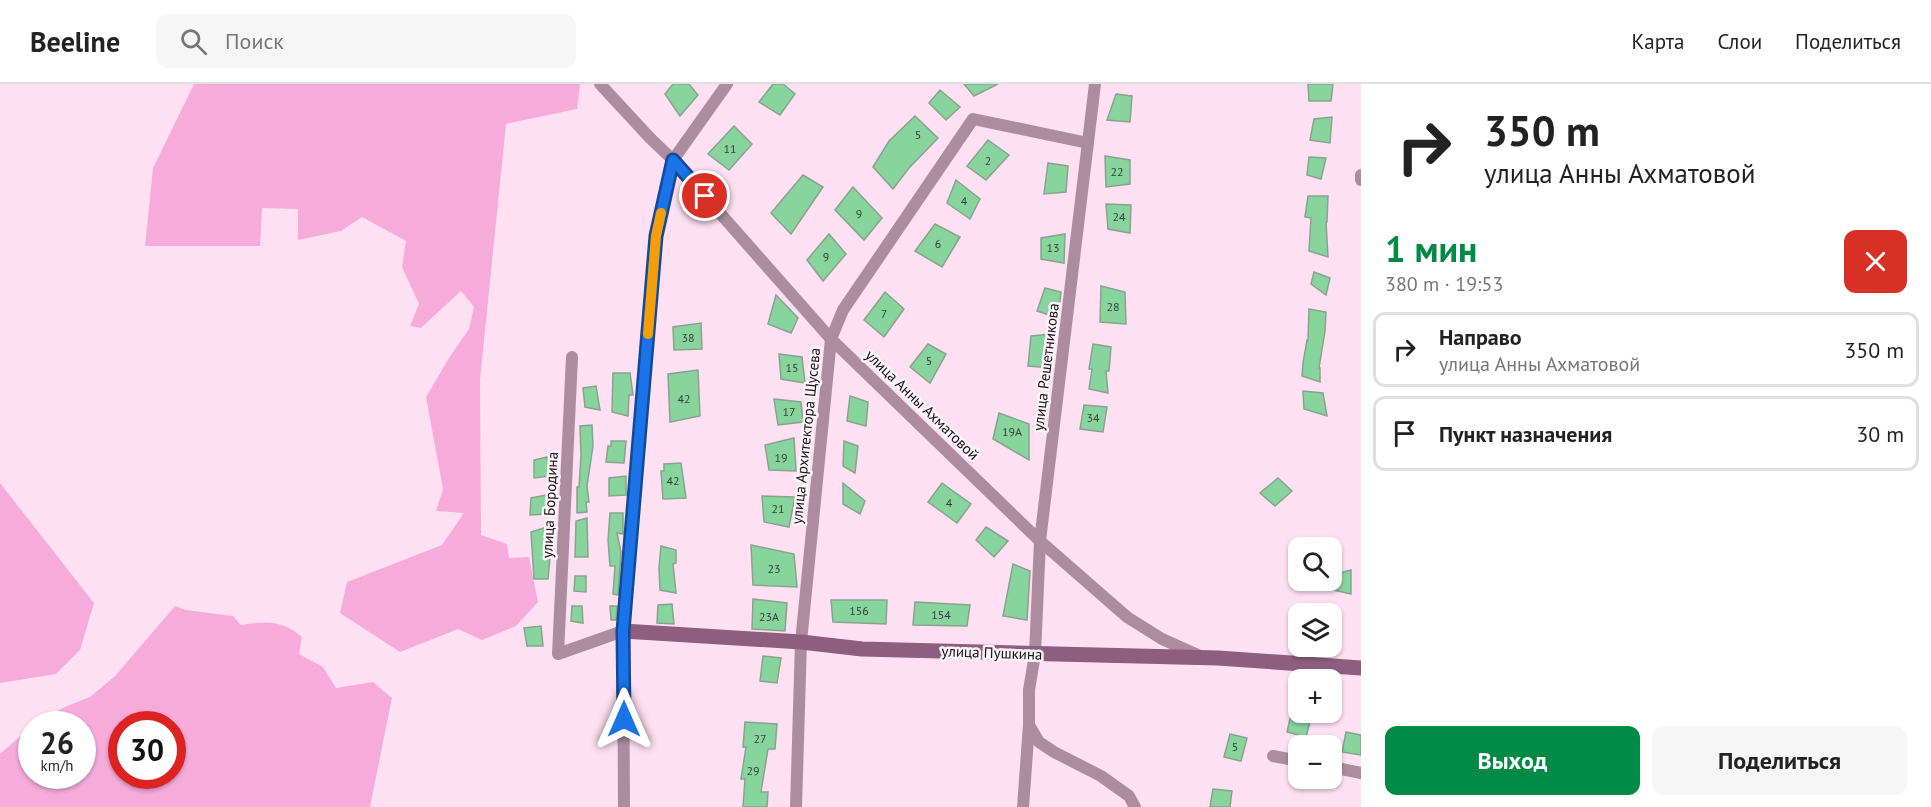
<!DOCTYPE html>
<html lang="ru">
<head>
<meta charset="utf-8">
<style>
	body { margin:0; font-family:"PT Sans",sans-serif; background:#f6f6f6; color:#222; height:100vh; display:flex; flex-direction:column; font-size:22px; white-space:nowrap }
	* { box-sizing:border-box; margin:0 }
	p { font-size:20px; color:#767676 }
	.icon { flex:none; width:33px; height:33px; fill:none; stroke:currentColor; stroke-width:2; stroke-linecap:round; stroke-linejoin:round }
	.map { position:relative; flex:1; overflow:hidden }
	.side { display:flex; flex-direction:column; background:#fff; width:570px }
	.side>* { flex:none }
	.top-card { background:#fff; color:#222; overflow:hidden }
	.tools { position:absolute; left:1288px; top:453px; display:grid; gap:12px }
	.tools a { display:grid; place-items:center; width:54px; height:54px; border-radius:12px; background:#fff; box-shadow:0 2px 4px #0004; font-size:30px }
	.speed { position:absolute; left:18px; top:627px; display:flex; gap:12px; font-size:30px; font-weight:700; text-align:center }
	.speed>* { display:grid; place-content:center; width:78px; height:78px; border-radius:50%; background:#fff; box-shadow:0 2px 4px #0004; line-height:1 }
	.speed small { font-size:15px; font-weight:400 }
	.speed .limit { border:9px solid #d22; background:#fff; color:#111 }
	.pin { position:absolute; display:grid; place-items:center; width:51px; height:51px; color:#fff; margin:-26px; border:3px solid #fff; border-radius:50%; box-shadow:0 2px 6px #0007 }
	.me { position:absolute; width:66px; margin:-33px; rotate:0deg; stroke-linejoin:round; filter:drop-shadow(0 0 4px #0008) }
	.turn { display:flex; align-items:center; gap:21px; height:126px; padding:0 24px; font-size:27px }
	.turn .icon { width:78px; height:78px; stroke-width:2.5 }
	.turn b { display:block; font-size:42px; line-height:51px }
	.round { display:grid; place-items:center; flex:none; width:63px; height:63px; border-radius:12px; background:#f6f6f6 }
	.head { display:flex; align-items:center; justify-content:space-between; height:102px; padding:0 24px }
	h1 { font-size:36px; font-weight:700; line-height:45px; color:#018946 }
	.cta { display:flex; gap:12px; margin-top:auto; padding:12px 24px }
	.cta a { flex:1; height:69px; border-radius:12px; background:#018946; color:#fff; font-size:24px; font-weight:700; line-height:69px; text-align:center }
	.cta a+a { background:#f6f6f6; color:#222 }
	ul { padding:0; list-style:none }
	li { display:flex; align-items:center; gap:18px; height:75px; margin:0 12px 9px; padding:0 12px; border:3px solid #e0e0e0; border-radius:12px }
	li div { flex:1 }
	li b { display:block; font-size:22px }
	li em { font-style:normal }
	header { display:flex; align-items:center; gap:36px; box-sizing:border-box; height:84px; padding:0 30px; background:#fff; border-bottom:2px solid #e0e0e0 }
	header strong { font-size:28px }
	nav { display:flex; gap:33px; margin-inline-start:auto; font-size:21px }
	.search { width:420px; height:54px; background:#f6f6f6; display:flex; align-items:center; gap:15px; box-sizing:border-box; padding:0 21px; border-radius:12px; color:#767676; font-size:22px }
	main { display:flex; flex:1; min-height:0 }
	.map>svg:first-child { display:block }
</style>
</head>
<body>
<header>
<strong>Beeline</strong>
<div class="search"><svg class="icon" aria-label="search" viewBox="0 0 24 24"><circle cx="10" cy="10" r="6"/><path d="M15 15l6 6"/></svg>Поиск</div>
<nav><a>Карта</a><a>Слои</a><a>Поделиться</a></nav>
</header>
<main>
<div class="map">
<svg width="1361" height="723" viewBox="0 0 1361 723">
	<rect width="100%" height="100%" fill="#fee0f2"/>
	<g fill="#f6abdb" fill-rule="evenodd">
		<path d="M194,0H580L577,25L506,40L480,296L481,451L507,460L509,474L529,473L538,518L516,542L482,556L458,545L400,568L340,529L347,498L442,461L464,429L436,427L443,405L426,313L449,274L469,245L474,223L461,207L421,244L410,242L419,220L402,183L406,157L362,133L341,147L298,156V125L262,124L260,162H145L153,84Z"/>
		<path d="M0,399L94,519L80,566L56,590L0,599Z"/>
		<path d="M175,522L186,526L233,532L241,541C266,537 282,536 302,553L299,570L323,583L336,604L373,598L392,614L370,723H0V670L31,643L32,692H82V640H35L40,636L67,622L90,613L115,592ZM122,640H172V692H122Z"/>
	</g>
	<g fill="#88d49d" stroke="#89a28f" stroke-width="1.5">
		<path d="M673,0H689L698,11L680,32L665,10Z"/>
		<path d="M773,0H783L795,10L780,31L759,18Z"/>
		<path d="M964,0H998L974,12Z"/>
		<path d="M1308,0H1333L1331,17H1309Z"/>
		<path d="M940,6L960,23L946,36L929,19Z"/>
		<path d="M1116,10L1132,12L1130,38L1107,36Z"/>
		<path d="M915,32L938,54L909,84L893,105L873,83L889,57Z"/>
		<path d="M1332,33L1330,59L1310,56L1314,35Z"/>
		<path d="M734,42L752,60L729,86L708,70Z"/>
		<path d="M988,56L1009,71L986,96L967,82Z"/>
		<path d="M1105,72L1130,76V100L1106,103Z"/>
		<path d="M1309,73L1326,74L1321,95L1307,91Z"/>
		<path d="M1048,79L1068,82L1066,108L1044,110Z"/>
		<path d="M803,91L823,103L791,150L771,129Z"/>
		<path d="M956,96L980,115L970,135L947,119Z"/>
		<path d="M853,103L882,134L864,156L835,126Z"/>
		<path d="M1308,112H1328L1327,138H1326L1328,173L1309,167L1311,134L1305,133Z"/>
		<path d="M1106,120L1131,121L1130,149L1108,145Z"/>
		<path d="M935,140L960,153L942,183L915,167Z"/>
		<path d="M829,150L846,170L823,197L807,176Z"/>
		<path d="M1065,150L1064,179L1041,175V154Z"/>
		<path d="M1314,188L1330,194L1326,211L1311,200Z"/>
		<path d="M1101,202L1125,208L1126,240L1100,238Z"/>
		<path d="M1045,204L1061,208L1058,234L1037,227Z"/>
		<path d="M885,208L904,225L884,253L864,236Z"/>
		<path d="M776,211L798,234L791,249L768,240Z"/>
		<path d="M1309,225L1326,228L1325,247L1319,284H1320V298L1302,292L1303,279L1307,256H1308Z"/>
		<path d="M701,239L702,265L674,266L673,243Z"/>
		<path d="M1052,250V284L1028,282L1031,252Z"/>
		<path d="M928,260L946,270L930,299L910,283Z"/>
		<path d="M1093,260L1111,263L1109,287H1106L1108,309L1089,305L1092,285H1089Z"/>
		<path d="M779,270L802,273L805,299L781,295Z"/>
		<path d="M698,286L700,332L670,338L668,290Z"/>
		<path d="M613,289H630L633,311H629L628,332L612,328Z"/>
		<path d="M596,302L600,326L585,323L583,304Z"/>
		<path d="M1303,307L1323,309L1327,332L1304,325Z"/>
		<path d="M850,312L868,318L866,342L847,337Z"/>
		<path d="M774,315L801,318L803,338L778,341Z"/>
		<path d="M1084,321L1107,323L1103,348L1080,345Z"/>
		<path d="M999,329L1029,340V376L993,355Z"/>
		<path d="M592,341L593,362L587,402L589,418H586L587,428L577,429V403H579L581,372L580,342Z"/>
		<path d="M794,354L796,387L769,386L765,361Z"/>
		<path d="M611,357H626L624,379L606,378L608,362H611Z"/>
		<path d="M844,357L858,362L855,389L843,382Z"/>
		<path d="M547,373L549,392L534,394V376Z"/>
		<path d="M681,379L686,414L663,415L661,387H664V380Z"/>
		<path d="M626,392V411L609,412V394Z"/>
		<path d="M1278,394L1292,407L1275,422L1260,409Z"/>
		<path d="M843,399L865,417L860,430L843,420Z"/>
		<path d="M942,399L971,420L957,439L928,418Z"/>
		<path d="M547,411V430L530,431L531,414Z"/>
		<path d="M762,412L795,413L789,443L764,438Z"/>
		<path d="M610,429H623V450L617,449L621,468L618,511L613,510L615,482H610L608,456Z"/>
		<path d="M587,434L588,473H575L576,437Z"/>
		<path d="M986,443L1008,457L994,473L976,456Z"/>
		<path d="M544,444L550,473L548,495H534L531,448Z"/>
		<path d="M751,461L794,470L797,503L753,501Z"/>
		<path d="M661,462L676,466V479L673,480L676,509L660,506L659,484Z"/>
		<path d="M1013,480L1030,487L1027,536L1003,532Z"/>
		<path d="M1351,486V510L1333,506L1335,490Z"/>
		<path d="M575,492H586V508L574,507Z"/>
		<path d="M753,515L787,519L785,547L752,545Z"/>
		<path d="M831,516H887L886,540L833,538Z"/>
		<path d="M915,518L970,521L967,542L913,541Z"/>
		<path d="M672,520L674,540L657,539L658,521Z"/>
		<path d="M572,522H582L583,539L571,537Z"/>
		<path d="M610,522H617L616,536H611Z"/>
		<path d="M541,542L543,562H527L524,544Z"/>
		<path d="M763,572L781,574L777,599L760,597Z"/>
		<path d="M1291,630L1311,634L1306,653L1287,648Z"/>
		<path d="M745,638L777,640L775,665H768L761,708H768L767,723H743L745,695H741L746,663H743Z"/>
		<path d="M1346,648L1361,651V671L1342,668Z"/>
		<path d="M1230,650L1247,654L1241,677L1224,673Z"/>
		<path d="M1213,705L1232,707L1230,723H1210Z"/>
	</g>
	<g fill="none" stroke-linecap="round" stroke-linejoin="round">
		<g stroke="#ad8ca0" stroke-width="12">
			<path d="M600,0L650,54L673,76L831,255L1040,457L1127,533L1162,555L1200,572"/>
			<path d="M1095,0L1040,457L1035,570L1029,606V641L1039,658L1054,668L1101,692L1129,712L1135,723"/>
			<path d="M1361,91V96"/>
			<path d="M572,273L558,570L623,547"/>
			<path d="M1273,672L1299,677"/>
			<path d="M1332,683L1361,689"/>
			<path d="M624,723L623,547L656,152L673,76L727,0"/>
			<path d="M796,723L801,558L831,255L843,226L973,35L1088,59"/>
			<path d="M1023,723L1029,641"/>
		</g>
		<path stroke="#8d5e7d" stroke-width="15" d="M623,547L801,558L862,565L1218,574L1361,584"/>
	</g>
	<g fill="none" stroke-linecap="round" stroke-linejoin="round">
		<defs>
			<path id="route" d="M624,635L623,547L656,152L673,76L705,112"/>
		</defs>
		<use href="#route" stroke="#114b97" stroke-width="15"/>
		<use href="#route" stroke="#1a73e8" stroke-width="10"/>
		<path stroke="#f59e0b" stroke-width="10" d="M648,250L656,152L661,129"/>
	</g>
	<g text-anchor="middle" stroke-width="5" stroke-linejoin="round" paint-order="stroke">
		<g font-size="12" fill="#354037">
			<text x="918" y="55">5</text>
			<text x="730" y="69">11</text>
			<text x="988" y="81">2</text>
			<text x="1117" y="92">22</text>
			<text x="964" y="121">4</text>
			<text x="859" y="134">9</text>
			<text x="1119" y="137">24</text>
			<text x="938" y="164">6</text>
			<text x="1053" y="168">13</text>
			<text x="826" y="177">9</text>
			<text x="1113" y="227">28</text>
			<text x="884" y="234">7</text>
			<text x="688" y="258">38</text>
			<text x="929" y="281">5</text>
			<text x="792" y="288">15</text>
			<text x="684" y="319">42</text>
			<text x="789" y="332">17</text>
			<text x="1093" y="338">34</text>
			<text x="1012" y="352">19А</text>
			<text x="781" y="378">19</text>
			<text x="673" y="401">42</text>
			<text x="949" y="423">4</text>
			<text x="778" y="429">21</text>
			<text x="774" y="489">23</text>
			<text x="859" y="531">156</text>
			<text x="941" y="535">154</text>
			<text x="769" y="537">23А</text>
			<text x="760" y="659">27</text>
			<text x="1235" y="667">5</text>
			<text x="753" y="691">29</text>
		</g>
		<g font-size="15" fill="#190f15" stroke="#fbf5f9">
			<text transform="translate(1046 283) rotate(-83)" y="5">улица Решетникова</text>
			<text transform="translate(922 321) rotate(44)" y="5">улица Анны Ахматовой</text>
			<text transform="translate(806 352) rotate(-84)" y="5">улица Архитектора Щусева</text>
			<text transform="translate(550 421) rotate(-87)" y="5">улица Бородина</text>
			<text transform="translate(992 569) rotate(2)" y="5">улица Пушкина</text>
		</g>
	</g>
</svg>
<div class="tools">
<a><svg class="icon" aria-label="search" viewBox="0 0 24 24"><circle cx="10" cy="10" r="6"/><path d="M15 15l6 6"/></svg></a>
<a><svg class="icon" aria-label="layers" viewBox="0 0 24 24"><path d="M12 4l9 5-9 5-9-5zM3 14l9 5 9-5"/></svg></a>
<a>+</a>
<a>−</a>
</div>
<div class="speed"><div>26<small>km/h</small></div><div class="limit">30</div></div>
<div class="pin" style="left:705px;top:112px;background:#d93025"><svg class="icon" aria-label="arrive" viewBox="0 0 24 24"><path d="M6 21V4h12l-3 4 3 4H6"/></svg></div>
<svg class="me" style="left:624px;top:635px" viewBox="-20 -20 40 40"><path d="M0-17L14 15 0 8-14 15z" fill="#1a73e8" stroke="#fff" stroke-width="4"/></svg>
</div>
<section class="side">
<div class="top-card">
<div class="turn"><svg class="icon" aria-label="right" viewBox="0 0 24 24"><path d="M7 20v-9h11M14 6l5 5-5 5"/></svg><div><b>350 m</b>улица Анны Ахматовой</div></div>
</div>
<div class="head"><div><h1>1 мин</h1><p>380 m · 19:53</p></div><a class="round" style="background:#d93025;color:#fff"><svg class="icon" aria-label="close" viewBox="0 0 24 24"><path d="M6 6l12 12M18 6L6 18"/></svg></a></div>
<ul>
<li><svg class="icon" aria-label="right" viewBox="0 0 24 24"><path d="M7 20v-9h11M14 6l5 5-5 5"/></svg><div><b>Направо</b><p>улица Анны Ахматовой</p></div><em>350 m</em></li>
<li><svg class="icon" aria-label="arrive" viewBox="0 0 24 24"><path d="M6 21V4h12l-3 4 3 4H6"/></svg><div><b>Пункт назначения</b></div><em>30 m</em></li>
</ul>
<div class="cta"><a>Выход</a><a>Поделиться</a></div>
</section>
</main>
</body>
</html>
